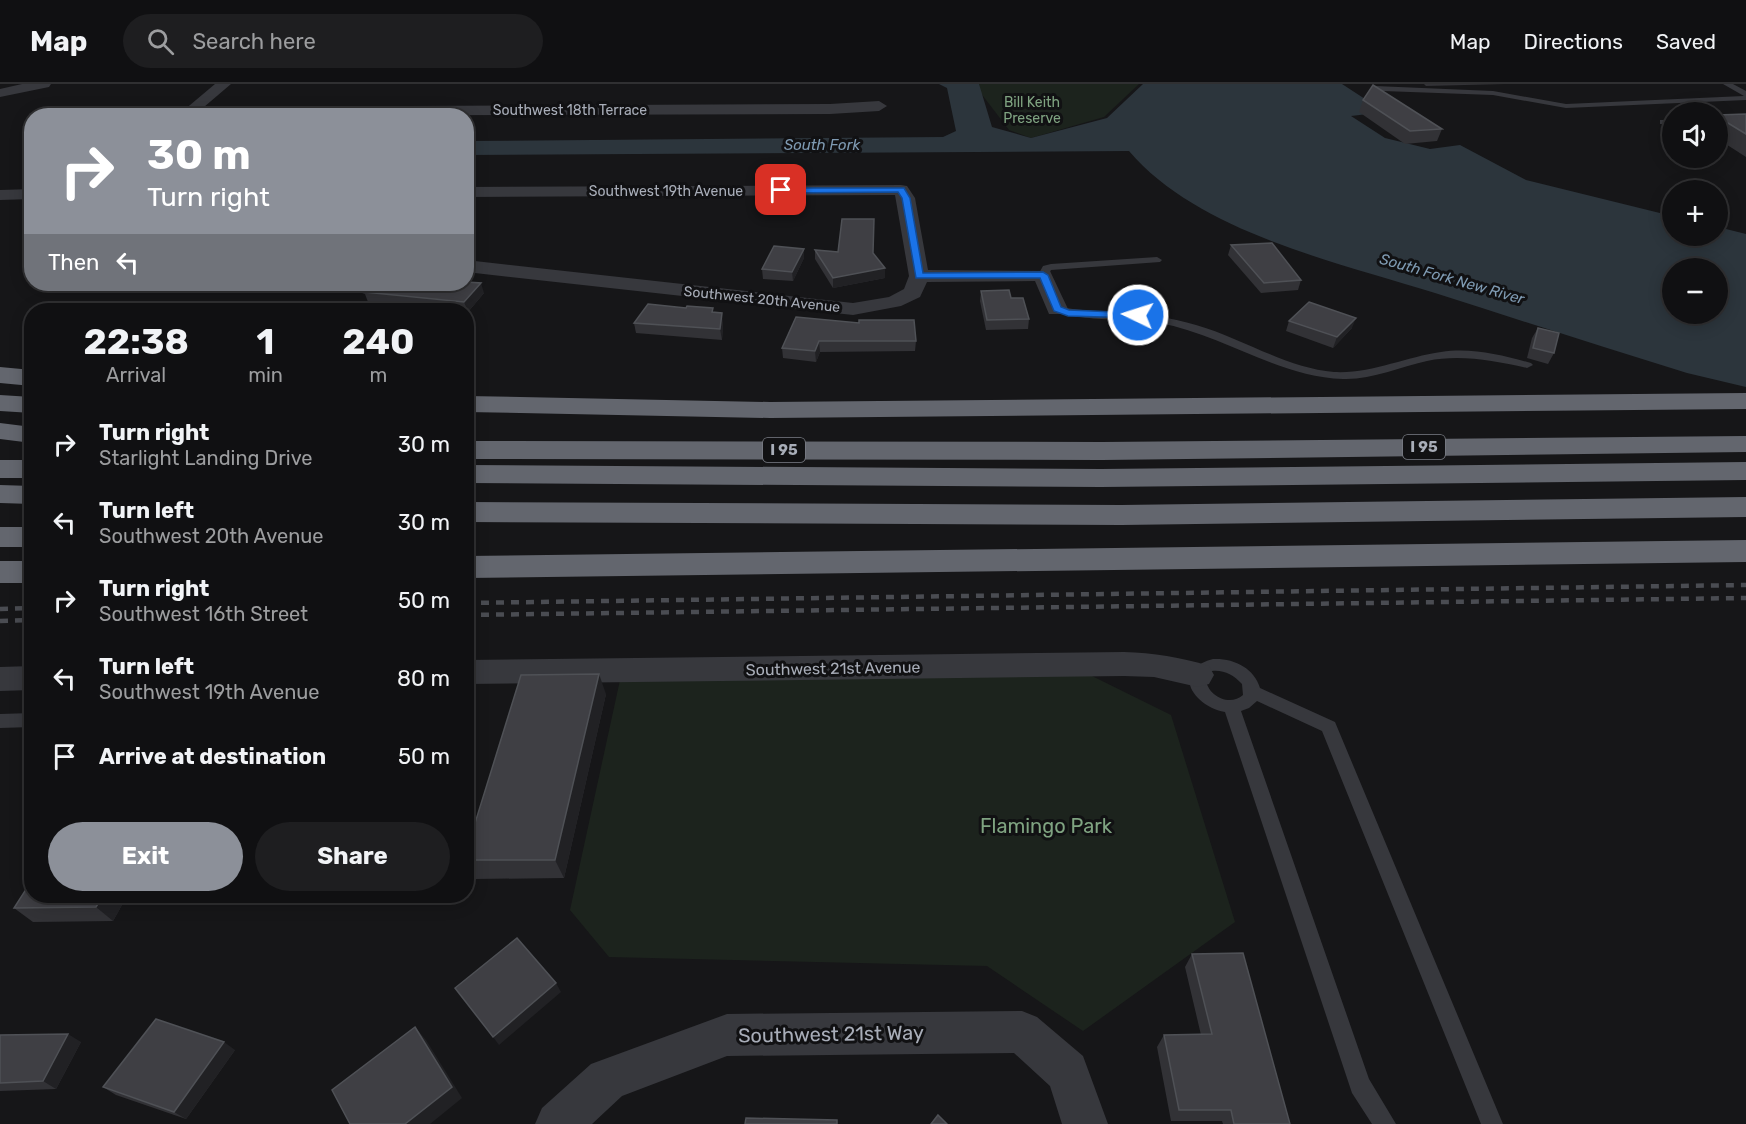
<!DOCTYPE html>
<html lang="en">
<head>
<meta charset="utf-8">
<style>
	body { margin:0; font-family:Rubik,sans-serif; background:#1e1e20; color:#f1f3f6; height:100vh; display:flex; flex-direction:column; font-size:22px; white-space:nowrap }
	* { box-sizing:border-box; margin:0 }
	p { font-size:20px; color:#9c9d9f }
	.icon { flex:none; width:33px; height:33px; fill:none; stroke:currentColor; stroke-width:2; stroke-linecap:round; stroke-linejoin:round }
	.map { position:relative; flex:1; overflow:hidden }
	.sheet { position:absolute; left:24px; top:219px; width:450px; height:600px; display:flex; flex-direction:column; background:#101012; border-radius:24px; box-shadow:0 3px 15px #0003,0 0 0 2px #303032 }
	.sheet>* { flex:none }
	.guide { position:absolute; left:24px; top:24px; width:450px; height:183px; border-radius:24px; box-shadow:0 3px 15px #0003,0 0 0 2px #303032; background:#8c9099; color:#fff; overflow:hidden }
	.controls { position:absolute; left:1662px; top:18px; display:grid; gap:12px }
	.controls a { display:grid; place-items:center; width:66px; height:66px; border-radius:50%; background:#101012; box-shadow:0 3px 15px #0003,0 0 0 2px #303032; font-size:30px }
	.pin { position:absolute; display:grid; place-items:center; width:51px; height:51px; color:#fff; margin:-26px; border-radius:12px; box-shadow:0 3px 9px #0006 }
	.me { position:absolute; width:66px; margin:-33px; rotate:274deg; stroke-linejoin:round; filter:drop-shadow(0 0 4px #0008) }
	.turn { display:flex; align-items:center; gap:21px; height:126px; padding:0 24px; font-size:27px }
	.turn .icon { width:78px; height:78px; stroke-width:2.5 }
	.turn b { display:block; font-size:42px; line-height:51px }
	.then { display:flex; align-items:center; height:57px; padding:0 24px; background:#0003; gap:12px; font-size:22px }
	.eta { display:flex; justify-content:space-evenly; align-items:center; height:102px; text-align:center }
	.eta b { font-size:36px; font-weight:700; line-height:42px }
	.button { display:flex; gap:12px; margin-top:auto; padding:12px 24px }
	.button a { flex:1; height:69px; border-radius:36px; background:#8c9099; color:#fff; font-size:24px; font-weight:700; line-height:69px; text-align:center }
	.button a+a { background:#1e1e20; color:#f1f3f6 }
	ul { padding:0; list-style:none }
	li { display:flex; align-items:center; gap:18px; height:78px; padding:0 24px }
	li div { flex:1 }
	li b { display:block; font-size:22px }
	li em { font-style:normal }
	header { display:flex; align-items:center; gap:36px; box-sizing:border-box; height:84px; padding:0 30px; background:#101012; border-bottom:2px solid #303032 }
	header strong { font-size:28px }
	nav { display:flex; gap:33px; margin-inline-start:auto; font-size:21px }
	.search { width:420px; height:54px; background:#1e1e20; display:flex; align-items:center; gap:15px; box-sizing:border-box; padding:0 21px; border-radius:33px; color:#9c9d9f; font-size:22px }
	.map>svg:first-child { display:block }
</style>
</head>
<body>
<header>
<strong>Map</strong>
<div class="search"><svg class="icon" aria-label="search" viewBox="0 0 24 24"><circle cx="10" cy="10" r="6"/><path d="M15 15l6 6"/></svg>Search here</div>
<nav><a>Map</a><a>Directions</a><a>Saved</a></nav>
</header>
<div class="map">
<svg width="1746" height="1040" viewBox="0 0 1746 1040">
	<rect width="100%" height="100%" fill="#161618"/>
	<g fill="#1c231d">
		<path d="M979,0H1139L1104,33L1031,54L1009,46L980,8Z"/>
		<path d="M1090,591L1171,631L1235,838L1083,947L987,882L609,873L570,826L620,596Z"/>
	</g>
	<path fill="#2c353c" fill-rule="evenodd" d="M939,0H979L992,43L1031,54L1107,34L1143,0H1342L1385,28L1351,32L1385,54L1430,65L1460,61L1526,96L1672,132V152H1718V143L1746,150V303L1687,289C1603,263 1519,236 1435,209C1336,178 1198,148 1129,67L467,71L466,57L943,53L956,47L947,4ZM1672,184H1718V230H1672Z"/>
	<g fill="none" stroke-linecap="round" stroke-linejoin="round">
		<g fill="#37383d" fill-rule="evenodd">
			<path d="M1723,0H1733L1746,7V16L1566,24L1493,11L1383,7L1392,14L1388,16L1371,4L1375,2L1493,7L1566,20L1744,12Z"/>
			<rect x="1660" y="36" width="12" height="4"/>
			<path d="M1157,173L1162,176L1160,178L1051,186L1047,193L1038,191L1043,182L1051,180Z"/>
			<path d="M1057,222C1078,227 1099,227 1120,228C1146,230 1172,234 1196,241C1242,254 1286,284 1334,288C1371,290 1405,273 1441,268C1471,263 1502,271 1531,279L1533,281L1527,284C1494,277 1461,270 1427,277C1399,283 1372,296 1343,295C1278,293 1222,250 1159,239C1136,235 1065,237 1052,225Z"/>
			<path d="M1213,575C1234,574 1254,584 1260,604L1335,638L1503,1040H1481L1322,647L1257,617L1249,624L1241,627L1369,995L1396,1040H1372L1352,1009L1225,628C1193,622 1170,586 1213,575ZM1212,587C1225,586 1233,591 1242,600L1243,611C1230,623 1207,612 1206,595Z"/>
			<path d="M32,629V643L0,644V630Z"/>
			<path d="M466,659L472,661L475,667L472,672L466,674Z"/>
		</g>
		<g fill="#37383d" fill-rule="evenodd">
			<path d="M22,0H51L49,3L0,13V5Z"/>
			<path d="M215,0H231L204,23L830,20L879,17L887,22L879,27L830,30L177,32Z"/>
			<path d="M901,101L907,102L915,114L928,186L1050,187L1068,225L1065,230H1049L1035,197L927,198L920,213L901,222L853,231L466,188V176L853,219L889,213L904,205L909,192L895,111L466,113V103Z"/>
			<path d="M32,105V115L0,116V106Z"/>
			<path d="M1124,568C1153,569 1181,573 1209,582L1214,591L1209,600L1198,603L1154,593L1124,592L466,600V576Z"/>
			<path d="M32,582V606L0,607V583Z"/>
			<path d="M1022,927L1037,933L1083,972L1108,1040H1062L1050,1002L1014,969L727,972L622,1012L592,1040H535L542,1024L591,980L727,930Z"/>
		</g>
		<g fill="#63666e" fill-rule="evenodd">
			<path d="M0,283L32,286V302L0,299Z"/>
			<path d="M1746,309V325L770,334L466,328V312L770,318Z"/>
			<path d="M0,311L32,313V329L0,327Z"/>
			<path d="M0,339L32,343V359L0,355Z"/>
			<path d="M1746,352V368L1102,376L466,375V357L1102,358Z"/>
			<rect x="0" y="376" width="32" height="18"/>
			<path d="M1746,378V396L1101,403L466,399V381L1101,385Z"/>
			<path d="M0,401L32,402V420L0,419Z"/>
			<path d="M1746,413V433L1121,441L466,438V418L1121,421Z"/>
			<rect x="0" y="443" width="32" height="20"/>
			<path d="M1746,456V478L466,494V472Z"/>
			<rect x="0" y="477" width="32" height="22"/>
		</g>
		<g stroke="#4a4c52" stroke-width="4.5" stroke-dasharray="8 7" stroke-linecap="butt">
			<path d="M466,519L1746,501"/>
			<path d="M0,525L32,524"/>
			<path d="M466,531L1746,514"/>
			<path d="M0,537L32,536"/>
		</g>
	</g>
	<g fill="#323236">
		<path d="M1424,0H1505L1426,2Z"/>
		<path d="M1363,16L1442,45L1437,57L1405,60L1359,28Z"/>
		<path d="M1746,30V73L1718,55V31Z"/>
		<path d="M1231,161L1301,196L1298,206L1261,209L1228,171Z"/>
		<path d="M804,165V174L793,197L763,195L762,185Z"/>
		<path d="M815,166L873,169L885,194L833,204L815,175Z"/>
		<path d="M336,200H431L443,207L484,209L468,228L466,226H456L368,218L365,210Z"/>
		<path d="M981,207L1011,214L1029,235L1028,245L986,246L980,217Z"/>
		<path d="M714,228L723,239L722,256L636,249L634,239Z"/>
		<path d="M796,233L916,257L915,267L820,268L816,278L783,274L782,264Z"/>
		<path d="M1289,237L1352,244L1333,264L1286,247Z"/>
		<path d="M1538,244L1554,269L1548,280L1527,274L1532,254Z"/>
		<path d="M606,610L564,794L475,795L466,781V768Z"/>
		<path d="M127,812L113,837L33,838L14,824Z"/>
		<path d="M190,812H357L355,817L199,820Z"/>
		<path d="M1192,870L1289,1040H1223L1222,1037H1171L1157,963L1164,951H1201L1185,883Z"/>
		<path d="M0,951L81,958L56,1005L0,1007Z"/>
		<path d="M235,966L186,1035L116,1011L103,1003Z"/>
	</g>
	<g fill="#212124">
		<path d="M804,165V174L793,197L792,188Z"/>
		<path d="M885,184V194L833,204V194Z"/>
		<path d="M481,199L484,209L468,228L464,218Z"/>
		<path d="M375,200H398L370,209L368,203Z"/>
		<path d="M722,229L723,239L722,256L720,245Z"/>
		<path d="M1356,234L1352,244L1333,264L1337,253Z"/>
		<path d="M819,257L820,268L816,278L815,267Z"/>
		<path d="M599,590L606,610L564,794L555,776Z"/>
		<path d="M103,812H127L113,837L96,823Z"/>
		<path d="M350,812H357L355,817Z"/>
		<path d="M556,899L561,908L499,961L493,953Z"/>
		<path d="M415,943L426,956L462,1014L430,1040H405Z"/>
		<path d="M68,950L81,958L56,1005L43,997Z"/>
		<path d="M224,958L235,966L186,1035L174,1028Z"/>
	</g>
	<g fill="#3f3f44" stroke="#4f5156" stroke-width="1.5">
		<path d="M1373,1L1442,45L1410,47L1363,16Z"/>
		<path d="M1746,30V50L1718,33V31Z"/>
		<path d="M842,135H874L873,169L885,184L833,194L815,166L838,168Z"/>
		<path d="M1272,159L1301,196L1264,199L1231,161Z"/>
		<path d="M774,162L804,165L792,188L762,185Z"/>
		<path d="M466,198L481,199L464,218L364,208L386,200H431L443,207L450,200H466Z"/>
		<path d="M358,200H375L368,203Z"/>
		<path d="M1009,206L1011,214H1023L1029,235L987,236L981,207Z"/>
		<path d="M1309,218L1356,234L1337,253L1289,237Z"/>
		<path d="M648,220L686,224L687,222L713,224L712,228L722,229L720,245L634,239Z"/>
		<path d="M796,233L859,239V236H914L916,257H819L815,267L782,264Z"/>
		<path d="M1538,244L1559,249L1554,269L1533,264Z"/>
		<path d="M599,590L555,776H466V768L521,591Z"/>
		<path d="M32,796V812H103L96,823L14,824Z"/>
		<path d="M517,854L556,899L493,953L455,904Z"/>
		<path d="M1243,869L1290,1040H1234L1231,1026H1179L1164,951L1212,950L1192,870Z"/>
		<path d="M156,935L224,958L174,1028L103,1003Z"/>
		<path d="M415,943L452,1003L405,1040H350L332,1006Z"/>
		<path d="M68,950L43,997L0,999V951Z"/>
		<path d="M938,1031L947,1040H931Z"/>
		<path d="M746,1034L837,1036V1040H745Z"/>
	</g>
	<path fill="#1a73e8" stroke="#114b97" stroke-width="1.5" d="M904,104L910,114L923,189L1043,188L1048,191L1061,223L1069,226L1138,229L1142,231L1138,234L1068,232L1054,227L1040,194H916L902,114L898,108L781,109L777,106L781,104Z"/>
	<g text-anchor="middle" stroke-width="6" stroke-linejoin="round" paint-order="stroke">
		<g font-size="14" fill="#7fa381" stroke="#111113">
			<text x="1032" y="23">Bill Keith<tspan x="1032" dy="16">Preserve</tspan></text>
		</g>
		<g font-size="14" fill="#a8adb8" stroke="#111113">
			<text x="570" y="31">Southwest 18th Terrace</text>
			<text x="666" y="112">Southwest 19th Avenue</text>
			<text transform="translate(762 215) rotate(6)" y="5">Southwest 20th Avenue</text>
		</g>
		<g font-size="15" font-style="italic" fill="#7f9bb3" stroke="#111113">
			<text x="822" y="66">South Fork</text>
			<text transform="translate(1452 195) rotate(16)" y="5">South Fork New River</text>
		</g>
		<g fill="#111113" stroke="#7b7e86" stroke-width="1.5">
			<rect x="1403" y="351" width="42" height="24" rx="4.5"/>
			<rect x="763" y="354" width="42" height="24" rx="4.5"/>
		</g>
		<g font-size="15" font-weight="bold" fill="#a8adb8">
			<text x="1424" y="368">I 95</text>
			<text x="784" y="371">I 95</text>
		</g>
		<g font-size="16" fill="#a8adb8" stroke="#111113">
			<text transform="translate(833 584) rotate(-1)" y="6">Southwest 21st Avenue</text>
		</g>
		<g font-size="20" fill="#7fa381" stroke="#111113">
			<text x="1046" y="749">Flamingo Park</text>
		</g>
		<g font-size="20" fill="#a8adb8" stroke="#111113">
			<text transform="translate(831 950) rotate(-1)" y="7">Southwest 21st Way</text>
		</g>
	</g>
</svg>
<div class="controls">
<a><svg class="icon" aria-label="sound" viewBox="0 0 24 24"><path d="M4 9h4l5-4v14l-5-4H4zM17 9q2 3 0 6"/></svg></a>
<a>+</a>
<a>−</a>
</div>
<div class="pin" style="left:781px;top:106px;background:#d93025"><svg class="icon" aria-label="arrive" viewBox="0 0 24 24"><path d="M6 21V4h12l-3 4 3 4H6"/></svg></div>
<svg class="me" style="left:1138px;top:231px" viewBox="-20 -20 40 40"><circle r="17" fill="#1a73e8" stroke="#fff" stroke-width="3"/><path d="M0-11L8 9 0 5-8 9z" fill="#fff"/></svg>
<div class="guide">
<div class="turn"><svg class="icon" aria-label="right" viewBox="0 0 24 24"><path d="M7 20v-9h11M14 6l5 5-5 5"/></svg><div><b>30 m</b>Turn right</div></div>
<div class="then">Then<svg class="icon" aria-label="left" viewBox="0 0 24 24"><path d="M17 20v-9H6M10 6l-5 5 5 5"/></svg></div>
</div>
<section class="sheet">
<div class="eta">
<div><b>22:38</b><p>Arrival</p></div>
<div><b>1</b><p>min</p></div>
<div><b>240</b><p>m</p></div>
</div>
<ul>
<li><svg class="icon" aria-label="right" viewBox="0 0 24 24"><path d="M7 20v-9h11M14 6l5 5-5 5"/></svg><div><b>Turn right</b><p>Starlight Landing Drive</p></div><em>30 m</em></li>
<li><svg class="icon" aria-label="left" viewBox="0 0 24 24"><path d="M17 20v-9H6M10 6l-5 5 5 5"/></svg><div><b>Turn left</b><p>Southwest 20th Avenue</p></div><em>30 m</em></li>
<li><svg class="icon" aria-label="right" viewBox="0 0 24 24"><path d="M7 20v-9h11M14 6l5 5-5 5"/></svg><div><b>Turn right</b><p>Southwest 16th Street</p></div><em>50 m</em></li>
<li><svg class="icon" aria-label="left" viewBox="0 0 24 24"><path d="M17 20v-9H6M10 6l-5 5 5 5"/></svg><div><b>Turn left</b><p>Southwest 19th Avenue</p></div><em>80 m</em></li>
<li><svg class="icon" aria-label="arrive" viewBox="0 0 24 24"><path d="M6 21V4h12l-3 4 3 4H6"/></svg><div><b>Arrive at destination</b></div><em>50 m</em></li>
</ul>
<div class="button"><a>Exit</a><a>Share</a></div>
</section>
</div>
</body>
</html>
